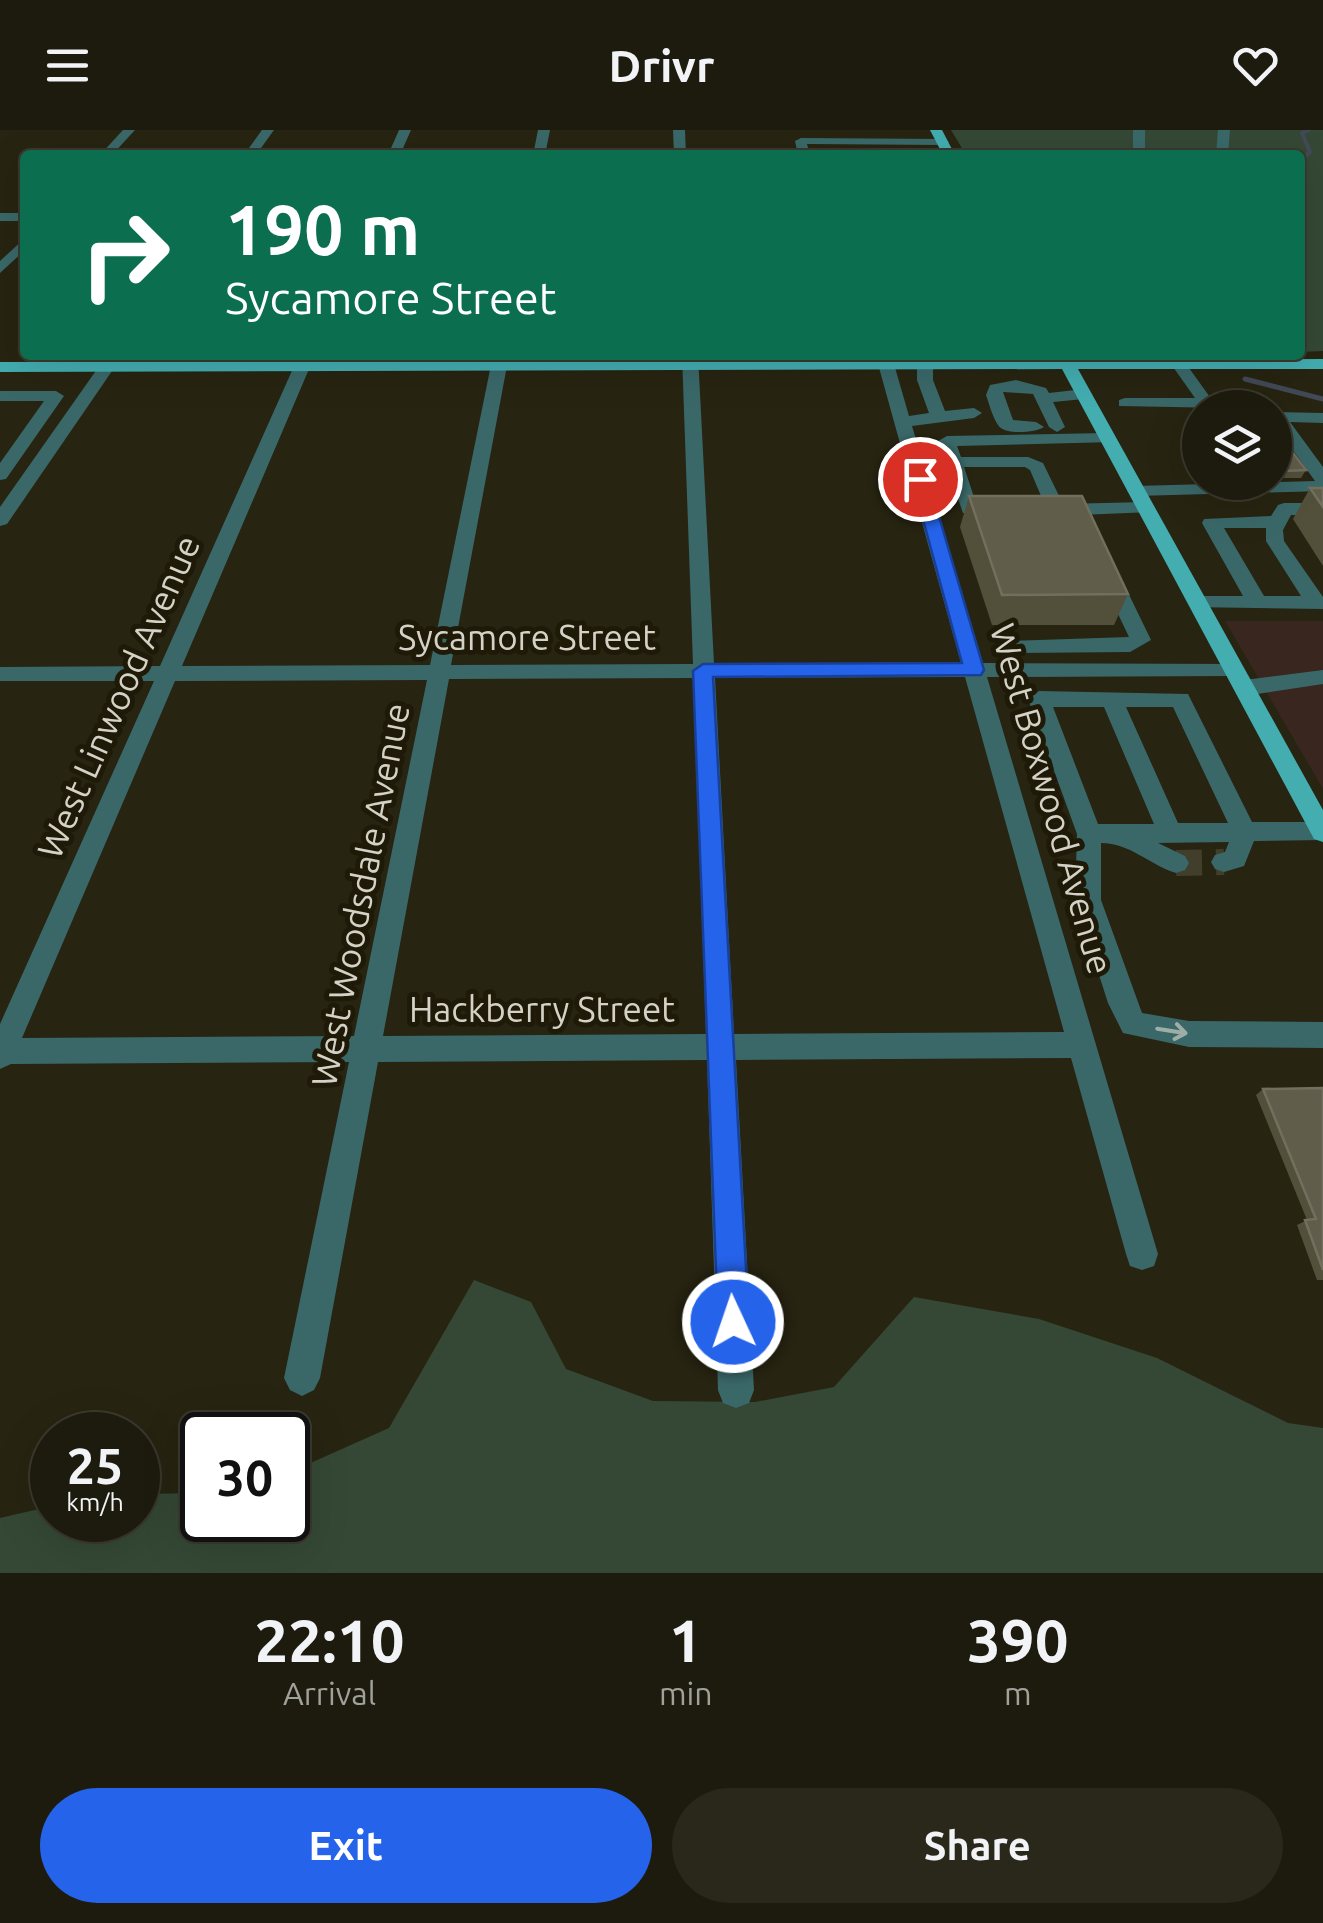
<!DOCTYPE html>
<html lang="en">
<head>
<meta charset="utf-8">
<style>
	body { margin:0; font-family:Ubuntu,sans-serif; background:#2a281b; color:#f1f3f6; height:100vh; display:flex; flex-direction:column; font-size:38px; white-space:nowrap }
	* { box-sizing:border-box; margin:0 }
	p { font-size:32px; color:#a0a19d }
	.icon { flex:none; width:55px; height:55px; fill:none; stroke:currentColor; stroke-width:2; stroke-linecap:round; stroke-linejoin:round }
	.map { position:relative; height:1443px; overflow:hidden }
	.sheet { display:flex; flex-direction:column; background:#1d1b0d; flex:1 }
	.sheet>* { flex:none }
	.top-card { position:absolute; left:20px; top:20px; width:1285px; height:210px; border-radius:10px; box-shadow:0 10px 40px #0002,0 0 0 2px #3b392e; background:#0b6e4f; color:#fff; overflow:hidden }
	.controls { position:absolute; left:1182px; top:260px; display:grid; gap:20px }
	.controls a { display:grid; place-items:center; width:110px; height:110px; border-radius:50%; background:#1d1b0d; box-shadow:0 10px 40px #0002,0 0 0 2px #3b392e; font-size:50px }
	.speed { position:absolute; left:30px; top:1282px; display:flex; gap:20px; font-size:50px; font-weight:700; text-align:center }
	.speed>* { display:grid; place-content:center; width:130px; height:130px; border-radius:50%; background:#1d1b0d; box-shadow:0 10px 40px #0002,0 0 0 2px #3b392e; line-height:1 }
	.speed small { font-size:25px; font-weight:400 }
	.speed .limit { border:5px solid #111; border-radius:15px; background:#fff; color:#111 }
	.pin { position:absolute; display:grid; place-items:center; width:85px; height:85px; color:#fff; margin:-42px; border:5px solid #fff; border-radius:50%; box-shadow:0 2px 10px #0007 }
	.me { position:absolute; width:110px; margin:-55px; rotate:357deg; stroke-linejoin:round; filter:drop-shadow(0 0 8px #0008) }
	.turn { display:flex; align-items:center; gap:35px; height:210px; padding:0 40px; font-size:45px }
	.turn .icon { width:130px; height:130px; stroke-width:2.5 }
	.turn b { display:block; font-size:70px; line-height:85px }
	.eta { display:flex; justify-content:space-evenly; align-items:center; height:170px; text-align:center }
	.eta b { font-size:60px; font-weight:700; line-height:70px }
	.cta { display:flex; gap:20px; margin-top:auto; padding:20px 40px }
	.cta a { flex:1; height:115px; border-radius:60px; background:#2563eb; color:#fff; font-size:40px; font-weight:700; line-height:115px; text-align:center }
	.cta a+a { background:#2a281b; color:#f1f3f6 }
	header { display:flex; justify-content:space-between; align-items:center; height:130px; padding:0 40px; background:#1d1b0d; font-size:45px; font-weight:700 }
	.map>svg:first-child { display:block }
</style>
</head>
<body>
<header><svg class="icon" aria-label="menu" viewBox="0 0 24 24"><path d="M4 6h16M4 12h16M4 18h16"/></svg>Drivr<svg class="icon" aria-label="heart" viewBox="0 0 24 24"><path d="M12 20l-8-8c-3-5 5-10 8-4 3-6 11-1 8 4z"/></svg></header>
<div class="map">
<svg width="1323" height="1443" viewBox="0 0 1323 1443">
	<rect width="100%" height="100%" fill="#272411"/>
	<path fill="#38261f" d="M1225,491H1323V660V659Z"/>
	<g fill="#354835">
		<path d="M951,0H1323V221L1300,222V25H966Z"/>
		<path d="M474,1150L531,1172L566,1239L653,1271L755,1272L834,1257L914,1167L1039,1189L1157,1228L1288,1293L1323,1298V1443H0V1388L52,1376V1390H138V1364L202,1363V1390H288V1343L389,1298Z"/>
	</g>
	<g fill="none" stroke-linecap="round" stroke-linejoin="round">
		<path stroke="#424a57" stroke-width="4" d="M1300,32L1310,22L1302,3L1309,0"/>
		<path stroke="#424a57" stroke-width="5" d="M1245,249L1323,269"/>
		<path stroke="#413e2c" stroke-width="16" stroke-dasharray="16 8" stroke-linecap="butt" d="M1275,326H1286"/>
		<path stroke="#413e2c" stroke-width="26" stroke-dasharray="26 14" stroke-linecap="butt" d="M1176,733L1224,732"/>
		<g fill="#3a6869" fill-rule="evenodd">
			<path d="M123,0H135L112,25H100Z"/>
			<path d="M262,0H274L256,25H244Z"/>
			<path d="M399,0H411L400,25H388Z"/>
			<path d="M538,0H550L545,25H533Z"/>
			<path d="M673,0H685L686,25H674Z"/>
			<rect x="1133" y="0" width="12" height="25"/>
			<path d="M1218,0H1230L1228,25H1216Z"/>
			<path d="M801,8L943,9L949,12L943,15L807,14L810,25H798L795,11Z"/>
			<path d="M1060,18L1127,22L1133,25H1019Z"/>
			<rect x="0" y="83" width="25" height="8"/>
			<path d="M25,108V120L0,143V131Z"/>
			<path d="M107,225H123L7,394L0,396V377Z"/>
			<path d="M299,225H315L182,536L430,535L493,225H509L451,535L693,534L682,225H698L714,534L961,533L878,234L886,229L894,234L909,286L929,283L917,250V225H933V250L945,281L974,278L982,283L974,288L912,296L983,533L1241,534L1244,539L1233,546L987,547L1158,1124L1154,1136L1142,1140L1130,1136L1126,1124L1071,928L736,930L754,1260L749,1273L736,1278L723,1273L718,1260L707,930L378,932L320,1248L314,1260L302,1266L290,1260L284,1248L349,932L11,934L0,939V894L154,551H0V537L160,536ZM965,547L1064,902L734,904L715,548ZM694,548L706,904L383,906L449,549ZM427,550L354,906L22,908L175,551Z"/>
			<path d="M1179,229L1184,231L1212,270L1225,278L1119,276V270L1125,268H1195L1171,234Z"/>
			<path d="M1016,250L1046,258L1049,263L1084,259L1092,264L1084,269L1053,272L1065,297L1057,302L1049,297L1033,264L1003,262L1013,290L1036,292L1044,297C1037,302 1010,305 1001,298C994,293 989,273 986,265L990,255Z"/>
			<path d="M0,261H56L64,266L6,349L0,350V333L44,271H0Z"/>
			<path d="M1275,282L1323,283V293L1290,292L1323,337V361L1136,366L1127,361L1136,356L1315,351L1275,295Z"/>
			<path d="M1107,303L1113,304V312L957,316L961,327H1028L1043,333L1063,374L1145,372L1151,374V382L1056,386L1047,380L1030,340L1025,337H964L978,379L975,383H963L938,311L947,306Z"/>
			<path d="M1284,373H1323V385H1291L1283,400L1284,411L1323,467V479L1190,477V467L1197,466H1243L1202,393L1204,389L1271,386L1278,375ZM1224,398H1266V411L1301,466H1264Z"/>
			<path d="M1109,438L1119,444L1151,510L1130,522L1004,523L1000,518L1011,511L1129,507L1099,444Z"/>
			<path d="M1323,540V554L1244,566L1233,558L1244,550Z"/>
			<path d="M1039,561L1188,564L1252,692H1323V710L1254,711L1244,736L1224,742L1215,739L1211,732L1215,725L1225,722L1229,712L1158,713L1185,726L1189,733L1185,740L1176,743C1148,734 1130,713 1101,713V770L1142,883L1189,891L1323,892V918L1189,917L1123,903L1108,873L1075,770L1077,704L1028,569ZM1053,577H1104L1154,694H1098ZM1126,577H1173L1228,693H1178Z"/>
		</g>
		<g fill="#43adb0" fill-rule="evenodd">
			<path d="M930,0H942L955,25H943Z"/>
			<path d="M1054,225H1070L1072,230L1323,229V239H1078L1323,680V712L1314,709L1062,239L0,242V232L1057,230Z"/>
		</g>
	</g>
	<g fill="#524f3b">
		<path d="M1279,333L1306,340L1301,348H1280L1275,341Z"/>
		<path d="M1310,358H1323V436L1293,389Z"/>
		<path d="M969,366L1128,464L1114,495H992L960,397Z"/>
		<path d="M1323,958V1150H1317L1297,1095L1307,1090L1256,965L1263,959Z"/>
	</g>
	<g fill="#605d4a" stroke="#726f5e" stroke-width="2.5">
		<path d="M1293,323L1306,340L1284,341L1279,333Z"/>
		<path d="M1310,358H1323V377Z"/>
		<path d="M969,366H1082L1128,464L1002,465Z"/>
		<path d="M1323,958V1140L1305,1090L1316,1089L1263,959Z"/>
	</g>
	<defs><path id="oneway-shaft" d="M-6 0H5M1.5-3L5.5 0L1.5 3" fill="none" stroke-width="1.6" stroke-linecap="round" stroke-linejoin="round" transform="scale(2.5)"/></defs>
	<use stroke="#9eada5" href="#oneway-shaft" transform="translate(1172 901) rotate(9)"/>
	<path fill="#2563eb" stroke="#184099" stroke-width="2.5" d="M920,344L928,349L984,540L981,545L713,547L749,1192L744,1203L733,1208L722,1203L718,1192L693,541L703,534L962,533L912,349Z"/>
	<g text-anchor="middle" stroke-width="10" stroke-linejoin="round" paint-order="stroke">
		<g font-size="35" fill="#d4d2c6" stroke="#1e1a07">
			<text x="527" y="520">Sycamore Street</text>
			<text transform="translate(119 567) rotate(-66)" y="12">West Linwood Avenue</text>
			<text transform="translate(1051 669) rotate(74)" y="12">West Boxwood Avenue</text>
			<text transform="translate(361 765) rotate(-79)" y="12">West Woodsdale Avenue</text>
			<text x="542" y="892">Hackberry Street</text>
		</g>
	</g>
</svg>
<div class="controls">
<a><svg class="icon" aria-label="layers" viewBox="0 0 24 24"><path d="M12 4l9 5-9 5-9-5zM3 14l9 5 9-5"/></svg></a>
</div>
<div class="speed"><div>25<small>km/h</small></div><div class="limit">30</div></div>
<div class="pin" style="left:920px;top:349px;background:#d93025"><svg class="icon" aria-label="arrive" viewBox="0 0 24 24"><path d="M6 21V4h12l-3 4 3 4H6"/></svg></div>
<svg class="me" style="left:733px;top:1192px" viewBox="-20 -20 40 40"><circle r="17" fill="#2563eb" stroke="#fff" stroke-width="3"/><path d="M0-11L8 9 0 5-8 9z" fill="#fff"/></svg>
<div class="top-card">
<div class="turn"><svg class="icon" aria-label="right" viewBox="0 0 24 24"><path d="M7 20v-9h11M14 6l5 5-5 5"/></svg><div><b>190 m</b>Sycamore Street</div></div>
</div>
</div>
<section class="sheet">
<div class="eta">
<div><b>22:10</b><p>Arrival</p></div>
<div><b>1</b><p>min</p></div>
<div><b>390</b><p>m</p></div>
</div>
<div class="cta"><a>Exit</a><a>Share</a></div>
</section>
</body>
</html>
